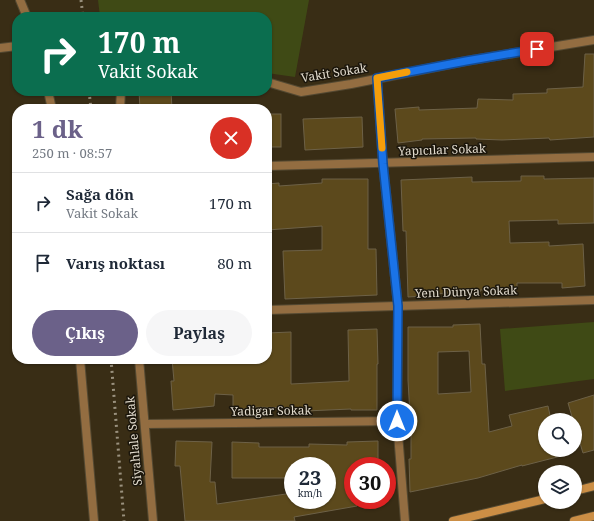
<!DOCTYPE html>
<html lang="tr">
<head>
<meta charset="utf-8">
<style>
	body { margin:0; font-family:"Noto Serif",serif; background:#f6f6f7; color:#1f2937; height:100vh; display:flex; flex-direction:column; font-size:15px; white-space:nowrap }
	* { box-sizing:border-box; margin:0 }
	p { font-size:13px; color:#747a83 }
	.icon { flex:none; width:22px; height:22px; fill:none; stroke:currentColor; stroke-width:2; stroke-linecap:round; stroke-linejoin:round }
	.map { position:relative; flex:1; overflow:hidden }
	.side { position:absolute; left:12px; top:104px; width:260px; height:260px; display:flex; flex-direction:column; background:#fff; border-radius:16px; box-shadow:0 1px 3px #0004 }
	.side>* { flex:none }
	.banner { position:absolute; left:12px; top:12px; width:260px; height:84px; border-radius:16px; box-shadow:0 1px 3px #0004; background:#0b6e4f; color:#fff; overflow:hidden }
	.fabs { position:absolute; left:538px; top:413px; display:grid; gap:8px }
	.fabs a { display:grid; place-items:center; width:44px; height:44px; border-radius:50%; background:#fff; box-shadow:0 1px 3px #0004; font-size:20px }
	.speed { position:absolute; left:284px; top:457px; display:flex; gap:8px; font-size:20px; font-weight:700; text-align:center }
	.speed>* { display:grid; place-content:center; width:52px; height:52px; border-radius:50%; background:#fff; box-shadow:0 1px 3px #0004; line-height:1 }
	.speed small { font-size:10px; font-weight:400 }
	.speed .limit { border:6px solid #d22; background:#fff; color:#111 }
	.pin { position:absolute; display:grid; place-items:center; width:34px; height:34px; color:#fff; margin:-17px; border-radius:8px; box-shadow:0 2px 6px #0006 }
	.me { position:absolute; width:44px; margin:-22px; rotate:0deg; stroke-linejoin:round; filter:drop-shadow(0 0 3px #0008) }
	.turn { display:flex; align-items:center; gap:14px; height:84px; padding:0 20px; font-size:18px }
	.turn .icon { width:52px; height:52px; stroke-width:2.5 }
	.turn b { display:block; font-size:28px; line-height:34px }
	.round { display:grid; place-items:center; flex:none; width:42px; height:42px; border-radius:21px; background:#f6f6f7 }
	.headline { display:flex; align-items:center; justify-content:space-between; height:68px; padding:0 20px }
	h1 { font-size:24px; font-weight:700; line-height:30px; color:#6b6189 }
	.cta { display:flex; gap:8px; margin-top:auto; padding:8px 20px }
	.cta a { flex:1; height:46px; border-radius:24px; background:#6b6189; color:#fff; font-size:16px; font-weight:700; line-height:46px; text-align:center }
	.cta a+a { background:#f6f6f7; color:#1f2937 }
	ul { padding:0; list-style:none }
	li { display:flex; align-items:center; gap:12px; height:60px; padding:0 20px; border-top:1px solid #e0e1e3 }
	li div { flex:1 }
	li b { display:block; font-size:15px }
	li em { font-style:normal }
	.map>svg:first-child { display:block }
</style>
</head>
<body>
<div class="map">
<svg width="594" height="521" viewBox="0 0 594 521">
	<rect width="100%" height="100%" fill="#392d15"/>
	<g fill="#3f4a15">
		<path d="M98,0H309L295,77L267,73V17H100Z"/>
		<path d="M594,322V379L505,391L500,329Z"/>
	</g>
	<g fill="#5c491c" stroke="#6d6147" fill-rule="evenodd">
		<path d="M585,54H594V137L550,140L549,138L502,140L476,139V138L422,139V140L398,143L395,109L419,107V110L477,108L478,99L513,100V94L547,93V89L583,87Z"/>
		<path d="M139,91H171L172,109H140Z"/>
		<rect x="267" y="114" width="14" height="33"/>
		<path d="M362,117L363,147L305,150L303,119Z"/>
		<path d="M521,176H544V179L594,178V223L558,224V220L509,221L510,243L549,242V246L583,244L585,286L562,288V283H517V289L480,290V292L423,294V296L408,297L406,231H403L401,180L472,177V182L521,181Z"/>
		<path d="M322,179H368V249H376L377,295L285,299L283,251L322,250V226L267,230V184L279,183V186L322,183Z"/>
		<path d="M480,324L482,364H485L489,432L512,426L509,415L548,406L551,420H545V450H568L569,454L522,466V465L478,478L410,492L409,459H411V415H410L408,380V327H453V325ZM469,351L471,392L438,394V352Z"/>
		<path d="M377,329L378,364H377V410H351V409L305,411L304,408L248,407L247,409H233V395L215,394L214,406L173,410L171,381H174L172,359H267V333L291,332V384L349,381L348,330Z"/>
		<path d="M594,395V450L583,453L575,427V420H573L568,403Z"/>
		<path d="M176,441L212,442L210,482H215L217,504L293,493V500H327V489L328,488L327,466H293V478H232V442L259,443V447H309V444L347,445V442L378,441V466H353V500H356L357,506L294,517L295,521H185L180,466H175Z"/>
	</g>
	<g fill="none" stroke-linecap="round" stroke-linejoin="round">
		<defs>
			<g id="minor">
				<path d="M377,78L383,164L398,306L397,421L405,521"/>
				<path d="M267,82L301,92L351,84L466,61L594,40"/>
				<path d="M120,109L121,91"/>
				<path d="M267,166L594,157"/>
				<path d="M267,310L594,300"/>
				<path d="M145,424L397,421"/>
			</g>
			<g id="tertiary">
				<path d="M20,0L27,17"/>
				<path d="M0,48L17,46"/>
				<path d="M48,91L52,109"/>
				<path d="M80,359L94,521"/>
				<path d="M139,359L153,521"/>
			</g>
			<g id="secondary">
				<path d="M575,491L594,486"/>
				<path d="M453,521L545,499"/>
				<path d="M574,521L594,516"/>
			</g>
		</defs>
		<use href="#minor" stroke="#544932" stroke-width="10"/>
		<use href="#tertiary" stroke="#544932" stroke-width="10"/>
		<use href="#secondary" stroke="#544932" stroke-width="10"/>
		<use href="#minor" stroke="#936d41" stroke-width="8"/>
		<use href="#tertiary" stroke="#936d41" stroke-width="8"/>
		<use href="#secondary" stroke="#cb8e45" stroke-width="8"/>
		<g stroke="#9a917e" stroke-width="3" stroke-dasharray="2 4" stroke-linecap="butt">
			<path d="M81,0L83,17"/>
			<path d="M89,91L91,109"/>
			<path d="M111,359L124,521"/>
		</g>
	</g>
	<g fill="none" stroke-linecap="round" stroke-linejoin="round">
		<defs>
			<path id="route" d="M397,421L398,306L383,164L377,78L466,61L537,49"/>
		</defs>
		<use href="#route" stroke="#114b97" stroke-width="10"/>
		<use href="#route" stroke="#1a73e8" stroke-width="7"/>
		<path stroke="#f59e0b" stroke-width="7" d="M382,148L377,78L407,72"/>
	</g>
	<g text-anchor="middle" stroke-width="3" stroke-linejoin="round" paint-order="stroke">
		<g font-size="12" fill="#e1dacc" stroke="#1b160c">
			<text transform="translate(334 73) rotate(-9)" y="4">Vakit Sokak</text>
			<text transform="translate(442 150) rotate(-2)" y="4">Yapıcılar Sokak</text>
			<text transform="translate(466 292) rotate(-2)" y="4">Yeni Dünya Sokak</text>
			<text transform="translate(271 411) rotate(-1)" y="4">Yadigar Sokak</text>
			<text transform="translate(134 441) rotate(-95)" y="4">Siyahlale Sokak</text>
		</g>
	</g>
</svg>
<div class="fabs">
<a><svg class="icon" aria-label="search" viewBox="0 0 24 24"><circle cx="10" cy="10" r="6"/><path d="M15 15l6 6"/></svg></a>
<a><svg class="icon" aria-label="layers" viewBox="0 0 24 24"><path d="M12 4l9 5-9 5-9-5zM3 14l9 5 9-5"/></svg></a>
</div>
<div class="speed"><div>23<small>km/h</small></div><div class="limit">30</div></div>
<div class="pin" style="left:537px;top:49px;background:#d93025"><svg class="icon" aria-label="arrive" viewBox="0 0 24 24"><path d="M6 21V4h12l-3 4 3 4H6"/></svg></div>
<svg class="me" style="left:397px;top:421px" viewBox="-20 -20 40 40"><circle r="17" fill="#1a73e8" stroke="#fff" stroke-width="3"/><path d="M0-11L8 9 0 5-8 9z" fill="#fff"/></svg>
<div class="banner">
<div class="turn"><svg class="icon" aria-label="right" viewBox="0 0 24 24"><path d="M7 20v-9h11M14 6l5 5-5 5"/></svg><div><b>170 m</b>Vakit Sokak</div></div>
</div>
<section class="side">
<div class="headline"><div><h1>1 dk</h1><p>250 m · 08:57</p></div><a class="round" style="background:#d93025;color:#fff"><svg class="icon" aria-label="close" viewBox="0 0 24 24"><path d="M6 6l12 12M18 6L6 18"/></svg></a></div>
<ul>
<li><svg class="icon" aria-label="right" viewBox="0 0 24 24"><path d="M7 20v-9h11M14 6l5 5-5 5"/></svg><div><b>Sağa dön</b><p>Vakit Sokak</p></div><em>170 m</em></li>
<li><svg class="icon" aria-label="arrive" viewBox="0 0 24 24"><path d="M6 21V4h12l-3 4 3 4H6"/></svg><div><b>Varış noktası</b></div><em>80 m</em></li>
</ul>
<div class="cta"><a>Çıkış</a><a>Paylaş</a></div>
</section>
</div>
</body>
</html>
